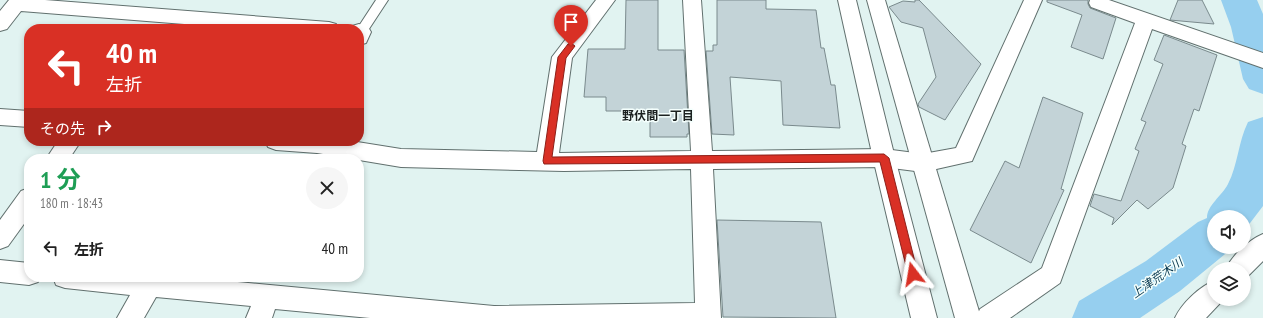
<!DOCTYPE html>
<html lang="ja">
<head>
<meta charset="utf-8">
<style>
	body { margin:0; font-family:"PT Sans Narrow","Noto Sans JP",sans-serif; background:#f6f6f6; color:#222; height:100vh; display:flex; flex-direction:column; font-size:15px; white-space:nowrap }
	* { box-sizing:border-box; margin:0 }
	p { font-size:13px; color:#767676 }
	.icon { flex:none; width:22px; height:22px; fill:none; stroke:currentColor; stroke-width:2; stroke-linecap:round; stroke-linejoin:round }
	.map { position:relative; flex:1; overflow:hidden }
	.drawer { position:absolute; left:24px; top:154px; width:340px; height:128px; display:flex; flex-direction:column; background:#fff; border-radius:16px; box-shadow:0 2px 6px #0003 }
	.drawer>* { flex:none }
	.top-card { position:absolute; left:24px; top:24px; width:340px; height:122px; border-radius:16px; box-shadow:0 2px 6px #0003; background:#d93025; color:#fff; overflow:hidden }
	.buttons { position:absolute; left:1207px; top:210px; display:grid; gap:8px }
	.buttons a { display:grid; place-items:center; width:44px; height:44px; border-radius:50%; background:#fff; box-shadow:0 2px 6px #0003; font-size:20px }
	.pin { position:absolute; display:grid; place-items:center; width:34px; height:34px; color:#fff; margin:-41px -17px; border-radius:50% 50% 50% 0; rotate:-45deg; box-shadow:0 0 4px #0007 }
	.pin .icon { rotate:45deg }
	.me { position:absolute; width:44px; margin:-22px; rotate:346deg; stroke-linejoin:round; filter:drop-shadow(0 0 3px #0008) }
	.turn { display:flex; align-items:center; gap:14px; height:84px; padding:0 16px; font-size:18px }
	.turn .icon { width:52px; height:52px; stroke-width:2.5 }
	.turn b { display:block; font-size:28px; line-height:34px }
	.then { display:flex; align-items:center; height:38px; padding:0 16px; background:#0003; gap:8px; font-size:15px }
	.round { display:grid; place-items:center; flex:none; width:42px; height:42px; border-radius:21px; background:#f6f6f6 }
	.summary { display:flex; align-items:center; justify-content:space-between; height:68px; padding:0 16px }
	h1 { font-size:24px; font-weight:700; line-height:30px; color:#1e9e55 }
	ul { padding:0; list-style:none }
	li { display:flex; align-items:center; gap:12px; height:52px; padding:0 16px }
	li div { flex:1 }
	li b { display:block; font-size:15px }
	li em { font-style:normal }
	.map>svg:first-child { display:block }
</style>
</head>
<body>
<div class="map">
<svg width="1263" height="318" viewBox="0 0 1263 318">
	<rect width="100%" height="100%" fill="#e1f3f1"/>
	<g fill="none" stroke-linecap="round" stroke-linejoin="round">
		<g fill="#96cfef" fill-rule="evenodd">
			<path d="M1221,0H1257L1263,14V94L1249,89L1243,79L1231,27Z"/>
			<path d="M1263,117V206L1244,231V217H1214V247H1232L1230,250L1180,291L1140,318H1072L1079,301L1146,261L1198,222L1207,218C1207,205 1222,196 1228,184C1238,165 1238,142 1248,122Z"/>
		</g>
	</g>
	<g fill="#c3d3d7" stroke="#7a8a8d">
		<path d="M626,0H658V50H684L689,134H687V137H650V111H606V97H584L588,49H625Z"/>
		<path d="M717,0H766V9L816,10L821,48H824L831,85H835L840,128L783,125L781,81L730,77L734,135L712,134L706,51H713V45H717Z"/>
		<path d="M915,0H919L981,64L945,120L919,107L918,104L936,77L923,28L901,22L889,7L903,1L915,2Z"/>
		<path d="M1047,0H1088V4L1090,8L1116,18L1103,59L1071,47L1082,15L1047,2Z"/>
		<path d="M1178,0H1202L1214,24L1170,20Z"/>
		<path d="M1164,35L1217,55L1199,111L1194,109L1182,144L1186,146L1173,188L1148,209L1137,200L1112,225L1114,218L1090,206L1094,194L1121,201L1139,151L1135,149L1146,122L1141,120L1163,64L1154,60Z"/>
		<path d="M1043,97L1083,113L1061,189L1064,190L1031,263L970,230L1005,161L1019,168Z"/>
		<path d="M717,220L821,222L836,318L723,317Z"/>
	</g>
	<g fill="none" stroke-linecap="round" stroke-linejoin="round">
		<defs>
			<path id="service" d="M376,0H388L365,35L359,36V29H357Z"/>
			<g id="minor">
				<path d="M9,0H45L329,22L336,24L339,29H247L21,11L7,29L0,31V11Z"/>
				<path d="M596,0H615L572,58L559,153L691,151L683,0H701L712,151L884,149L923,154L956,148L1024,0H1042L972,161L923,172L884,167L713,169L721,318H370L275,309L272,318H246L251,306L156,297L144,318H117L130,295L65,288L56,285L53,277H185L494,306L695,303L691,169L564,171L401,167L317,153L276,150L268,147L265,141H351L401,149L537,152L552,57Z"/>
				<path d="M1090,0H1109L1263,53V68L1152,29L1060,283L1010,318H976L980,309L1042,268L1135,23L1091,7L1089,3Z"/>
				<path d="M359,24L368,27L371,32L366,43L359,45V29H351L352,26Z"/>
				<path d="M0,109L29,111V127L0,125Z"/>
				<path d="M58,141H81L69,159H46Z"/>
				<path d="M29,188V217L8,246L0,249V220L21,191Z"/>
				<path d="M1263,234V261L1247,277L1244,278V269H1226C1232,255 1249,240 1263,234Z"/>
				<path d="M0,260L29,263V277H40L38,282L29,285L0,282Z"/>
				<path d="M1214,281V299H1224L1206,318H1175C1182,303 1199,287 1214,281Z"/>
			</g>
			<g id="tertiary">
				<path d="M838,0H856L895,158L937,318H911L873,158Z"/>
				<path d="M867,0H885L981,318H955Z"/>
			</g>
		</defs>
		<use href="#service" stroke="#61706e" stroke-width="2"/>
		<use href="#minor" stroke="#61706e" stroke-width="2"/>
		<use href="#tertiary" stroke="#61706e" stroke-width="2"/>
		<use href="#service" fill="#fff" fill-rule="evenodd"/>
		<use href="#minor" fill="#fff" fill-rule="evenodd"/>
		<use href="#tertiary" fill="#fff" fill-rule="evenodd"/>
	</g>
	<path fill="#d93025" stroke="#8d1f18" d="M571,43L575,46L566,58L552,157L884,154L889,158L918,274L917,278L913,279L910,278L908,274L880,162L544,164L543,161L558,57L568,44Z"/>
	<g text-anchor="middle" stroke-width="3" stroke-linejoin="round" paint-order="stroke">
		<g font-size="12" font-weight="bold" fill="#1b2120" stroke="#f4fffd">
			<text x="658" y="120">野伏間一丁目</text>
		</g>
		<g font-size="12" font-style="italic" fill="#0c3b52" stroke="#f4fffd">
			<text transform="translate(1157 278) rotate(-35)" y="4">上津荒木川</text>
		</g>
	</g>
</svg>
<div class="buttons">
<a><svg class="icon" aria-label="sound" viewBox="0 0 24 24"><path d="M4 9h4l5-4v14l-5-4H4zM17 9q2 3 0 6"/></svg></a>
<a><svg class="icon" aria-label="layers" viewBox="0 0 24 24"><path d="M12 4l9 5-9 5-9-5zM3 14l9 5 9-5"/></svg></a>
</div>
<div class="pin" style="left:571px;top:46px;background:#d93025"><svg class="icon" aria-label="arrive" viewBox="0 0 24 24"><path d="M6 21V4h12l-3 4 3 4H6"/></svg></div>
<svg class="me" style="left:913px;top:274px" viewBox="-20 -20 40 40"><path d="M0-17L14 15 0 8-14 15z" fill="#d93025" stroke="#fff" stroke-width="4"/></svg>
<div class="top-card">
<div class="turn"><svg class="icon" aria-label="left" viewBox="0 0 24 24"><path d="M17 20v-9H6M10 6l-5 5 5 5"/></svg><div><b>40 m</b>左折</div></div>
<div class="then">その先<svg class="icon" aria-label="right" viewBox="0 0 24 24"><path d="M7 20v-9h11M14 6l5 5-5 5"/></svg></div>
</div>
<section class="drawer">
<div class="summary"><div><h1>1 分</h1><p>180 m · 18:43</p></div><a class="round"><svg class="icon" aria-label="close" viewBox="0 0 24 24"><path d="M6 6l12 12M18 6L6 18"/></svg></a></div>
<ul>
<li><svg class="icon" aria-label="left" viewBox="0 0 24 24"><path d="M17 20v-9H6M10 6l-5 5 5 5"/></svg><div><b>左折</b></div><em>40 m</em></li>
</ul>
</section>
</div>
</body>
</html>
